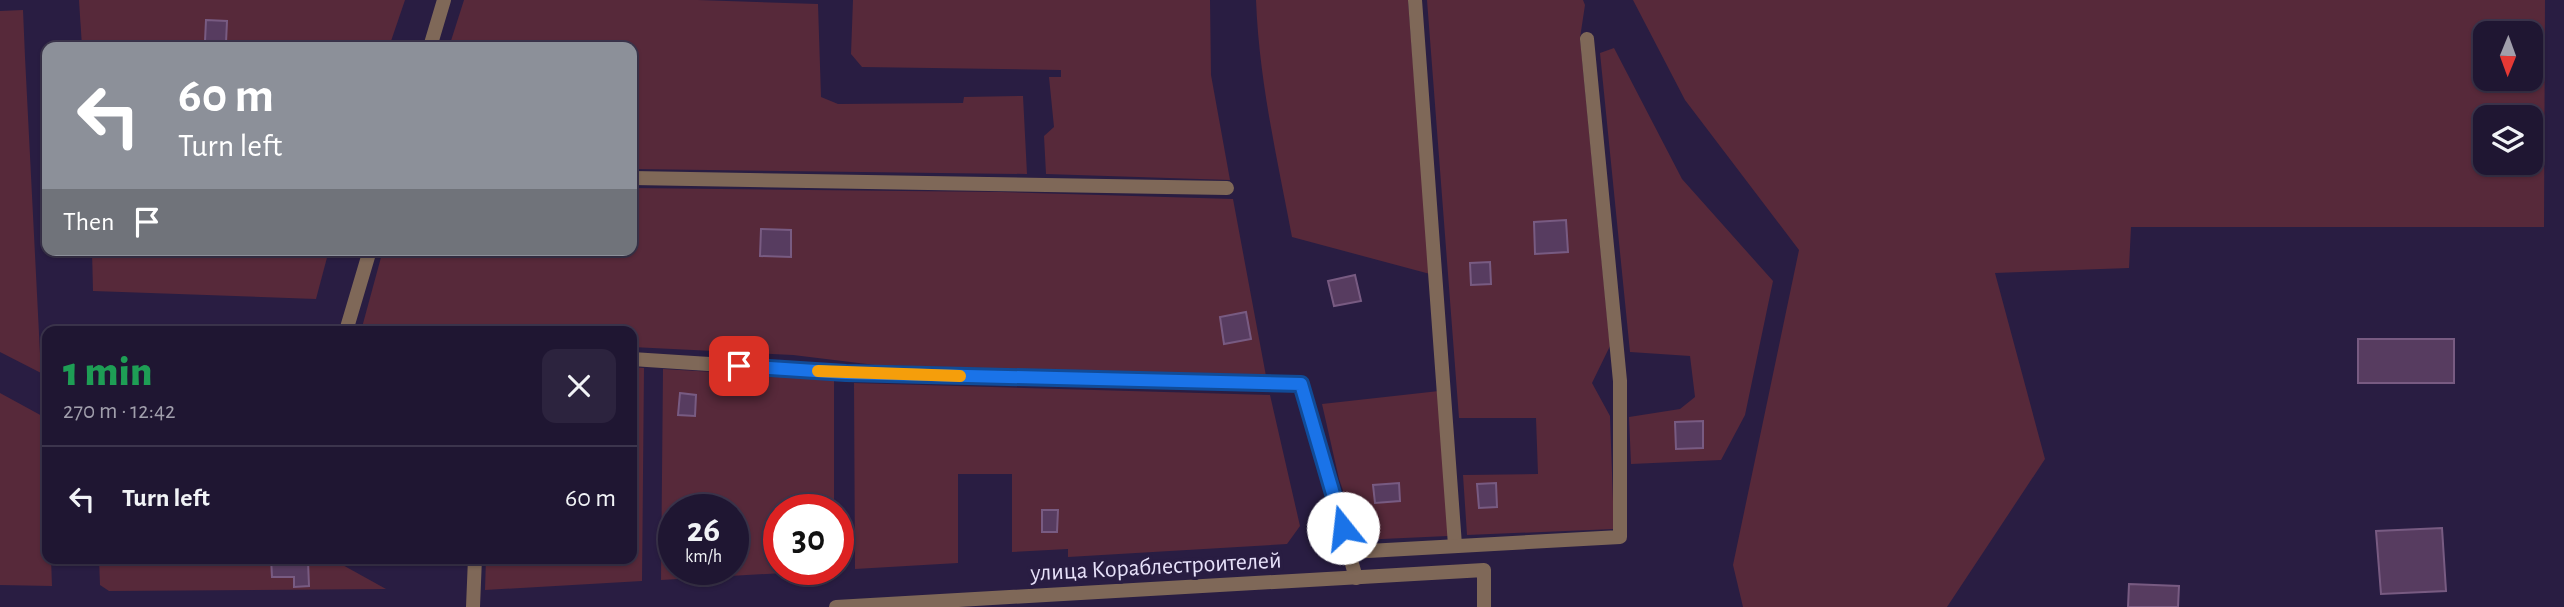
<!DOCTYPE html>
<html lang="en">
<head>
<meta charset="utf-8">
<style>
	body { margin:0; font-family:"Alegreya Sans",sans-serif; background:#2c233e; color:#f1f3f6; height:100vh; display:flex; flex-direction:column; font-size:26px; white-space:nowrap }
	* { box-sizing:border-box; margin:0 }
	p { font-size:23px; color:#a19fac }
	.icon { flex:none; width:38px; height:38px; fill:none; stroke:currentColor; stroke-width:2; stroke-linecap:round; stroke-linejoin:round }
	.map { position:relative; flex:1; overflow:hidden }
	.drawer { position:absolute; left:42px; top:326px; width:595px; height:238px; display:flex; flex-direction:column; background:#1f1632; border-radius:14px; box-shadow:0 2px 5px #0004,0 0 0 2px #3c354d }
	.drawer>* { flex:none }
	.banner { position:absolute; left:42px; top:42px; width:595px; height:214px; border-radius:14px; box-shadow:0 2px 5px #0004,0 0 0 2px #3c354d; background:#8c9099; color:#fff; overflow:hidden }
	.needle { width:46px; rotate:181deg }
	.fabs { position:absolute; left:2473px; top:21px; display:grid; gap:14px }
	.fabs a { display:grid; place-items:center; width:70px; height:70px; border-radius:14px; background:#1f1632; box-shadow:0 2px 5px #0004,0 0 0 2px #3c354d; font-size:35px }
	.speed { position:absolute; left:658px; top:494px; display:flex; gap:14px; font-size:35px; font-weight:700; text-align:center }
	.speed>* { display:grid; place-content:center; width:91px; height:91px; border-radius:50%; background:#1f1632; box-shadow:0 2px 5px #0004,0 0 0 2px #3c354d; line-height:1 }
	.speed small { font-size:18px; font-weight:400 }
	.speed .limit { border:10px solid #d22; background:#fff; color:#111 }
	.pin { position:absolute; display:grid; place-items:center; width:60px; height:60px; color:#fff; margin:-30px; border-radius:14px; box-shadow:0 4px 10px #0006 }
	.me { position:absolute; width:77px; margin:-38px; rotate:344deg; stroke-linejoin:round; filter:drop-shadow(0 0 5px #0008) }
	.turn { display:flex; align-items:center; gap:24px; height:147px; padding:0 21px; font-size:32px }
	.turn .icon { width:91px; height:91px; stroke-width:2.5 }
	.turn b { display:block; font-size:49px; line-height:60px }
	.then { display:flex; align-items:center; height:66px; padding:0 21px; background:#0003; gap:14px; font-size:26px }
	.round { display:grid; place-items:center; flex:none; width:74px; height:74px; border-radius:14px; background:#2c233e }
	.headline { display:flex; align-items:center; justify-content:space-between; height:119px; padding:0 21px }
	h1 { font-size:42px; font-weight:800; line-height:52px; color:#1e9e55 }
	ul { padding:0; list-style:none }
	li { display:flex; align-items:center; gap:21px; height:105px; padding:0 21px; border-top:2px solid #3c354d }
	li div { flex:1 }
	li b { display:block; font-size:26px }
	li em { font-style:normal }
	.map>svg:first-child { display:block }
</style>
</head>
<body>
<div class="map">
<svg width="2564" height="607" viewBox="0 0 2564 607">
	<rect width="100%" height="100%" fill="#291d42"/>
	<g fill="#57293a" fill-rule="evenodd">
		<path d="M79,0H405L389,47H82Z"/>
		<path d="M464,0H698L818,4L821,97L838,104L963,103L964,97L1023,96L1027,174L632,169V47H449Z"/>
		<path d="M853,0H1210L1211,75L1230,180L1046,174L1044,136L1054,127L1049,77H1061V70L862,67L851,54Z"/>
		<path d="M1256,0H1408L1430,274L1292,237C1277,158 1259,80 1256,0Z"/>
		<path d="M1427,0H1583L1585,5L1580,38L1610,346L1592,383L1610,416L1614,529L1467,535L1463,475L1538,474L1536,418H1459Z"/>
		<path d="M1633,0H2545L2544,227H2131L2129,268L1995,273L2045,459L1947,607H1743L1733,565L1799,250L1685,100ZM2530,33V79H2485V33ZM2530,117V163H2485V117Z"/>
		<path d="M23,10L25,57L41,373L0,352V11Z"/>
		<path d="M1614,48L1682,179L1773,281L1745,415L1721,460L1631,464L1629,417L1680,409L1695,397L1690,356L1630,352L1600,53Z"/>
		<path d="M632,188L1001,192L1233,199L1266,376L875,365L793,355L632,347V331H361L383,250H632Z"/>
		<path d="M92,250H329L316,299L93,291Z"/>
		<path d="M632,367L644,368L642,581L485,590L486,558H632Z"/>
		<path d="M663,369L834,379V509H779V569L835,570L661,580ZM674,509H733V569H674Z"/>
		<path d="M854,383L1270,395L1300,526L1287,544L1068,557V549L1012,552V474H958V563L855,569Z"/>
		<path d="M1439,391L1448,536L1360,540L1339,479L1322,404Z"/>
		<path d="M0,393L44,417L47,486V558H51L52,586L0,585Z"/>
		<path d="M99,558H330L386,589L109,591L100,585Z"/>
	</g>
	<g fill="#573c60" stroke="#785b82" stroke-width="2">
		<path d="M206,20L227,21L226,43L205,41Z"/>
		<path d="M1566,220L1568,252L1535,254L1534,222Z"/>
		<path d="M761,229L791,230V257L760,256Z"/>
		<path d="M1490,262L1491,284L1471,285L1470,263Z"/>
		<path d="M1355,275L1361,301L1334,306L1328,281Z"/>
		<path d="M1246,312L1251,339L1224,344L1220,317Z"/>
		<rect x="2358" y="339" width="96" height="44"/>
		<path d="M680,393L696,395L695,416L678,415Z"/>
		<path d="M1703,421V448L1676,449L1675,422Z"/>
		<path d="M1399,483L1400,501L1375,503L1373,485Z"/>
		<path d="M1496,483L1497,507L1479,508L1477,484Z"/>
		<path d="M1042,510H1058L1057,532H1042Z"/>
		<path d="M2442,528L2446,591L2381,594L2376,531Z"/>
		<path d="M271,558H295V561H308L309,586L294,587V577H272Z"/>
		<path d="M2129,584L2179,586L2178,607H2128Z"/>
	</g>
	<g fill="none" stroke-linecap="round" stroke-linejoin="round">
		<g stroke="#7f6858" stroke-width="14">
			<path d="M1415,0L1455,545"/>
			<path d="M430,47L444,0"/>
			<path d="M632,178L1227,188"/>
			<path d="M346,331L370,250"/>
			<path d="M632,359L846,373L1301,384L1356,578"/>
			<path d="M1350,552L1620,537V381L1587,39"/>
			<path d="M473,607L475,558"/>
			<path d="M836,607L1484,570V607"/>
		</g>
	</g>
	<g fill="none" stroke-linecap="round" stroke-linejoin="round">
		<defs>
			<path id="route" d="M739,366L846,373L1301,384L1343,528"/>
		</defs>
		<use href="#route" stroke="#114b97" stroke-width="18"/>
		<use href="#route" stroke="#1a73e8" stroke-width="12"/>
		<path stroke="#f59e0b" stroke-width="12" d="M818,371L960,376"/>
	</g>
	<g text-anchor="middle" stroke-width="7" stroke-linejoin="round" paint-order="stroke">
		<g font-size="24" fill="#e6e0f9" stroke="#291d42">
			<text transform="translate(1156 566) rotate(-3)" y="8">улица Кораблестроителей</text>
		</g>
	</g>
</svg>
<div class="fabs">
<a><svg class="needle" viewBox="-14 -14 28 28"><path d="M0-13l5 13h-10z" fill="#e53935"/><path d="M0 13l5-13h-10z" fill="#a19fac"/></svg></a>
<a><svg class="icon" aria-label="layers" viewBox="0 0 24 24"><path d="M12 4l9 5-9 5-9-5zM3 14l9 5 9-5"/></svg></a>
</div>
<div class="speed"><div>26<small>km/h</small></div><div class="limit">30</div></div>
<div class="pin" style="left:739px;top:366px;background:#d93025"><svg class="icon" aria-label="arrive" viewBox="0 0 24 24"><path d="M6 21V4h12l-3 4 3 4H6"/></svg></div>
<svg class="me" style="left:1343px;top:528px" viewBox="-20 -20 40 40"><circle r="19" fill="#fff"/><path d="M0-13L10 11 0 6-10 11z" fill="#1a73e8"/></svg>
<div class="banner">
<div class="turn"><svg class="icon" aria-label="left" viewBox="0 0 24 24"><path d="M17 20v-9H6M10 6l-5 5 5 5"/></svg><div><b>60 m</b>Turn left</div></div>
<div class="then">Then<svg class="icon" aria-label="arrive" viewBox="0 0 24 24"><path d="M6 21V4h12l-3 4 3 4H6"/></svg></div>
</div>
<section class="drawer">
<div class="headline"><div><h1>1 min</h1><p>270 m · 12:42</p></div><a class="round"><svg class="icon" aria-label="close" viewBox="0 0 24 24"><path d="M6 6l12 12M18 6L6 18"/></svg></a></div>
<ul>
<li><svg class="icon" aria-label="left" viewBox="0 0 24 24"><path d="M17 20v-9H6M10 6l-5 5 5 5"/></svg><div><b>Turn left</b></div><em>60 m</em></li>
</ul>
</section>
</div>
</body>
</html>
